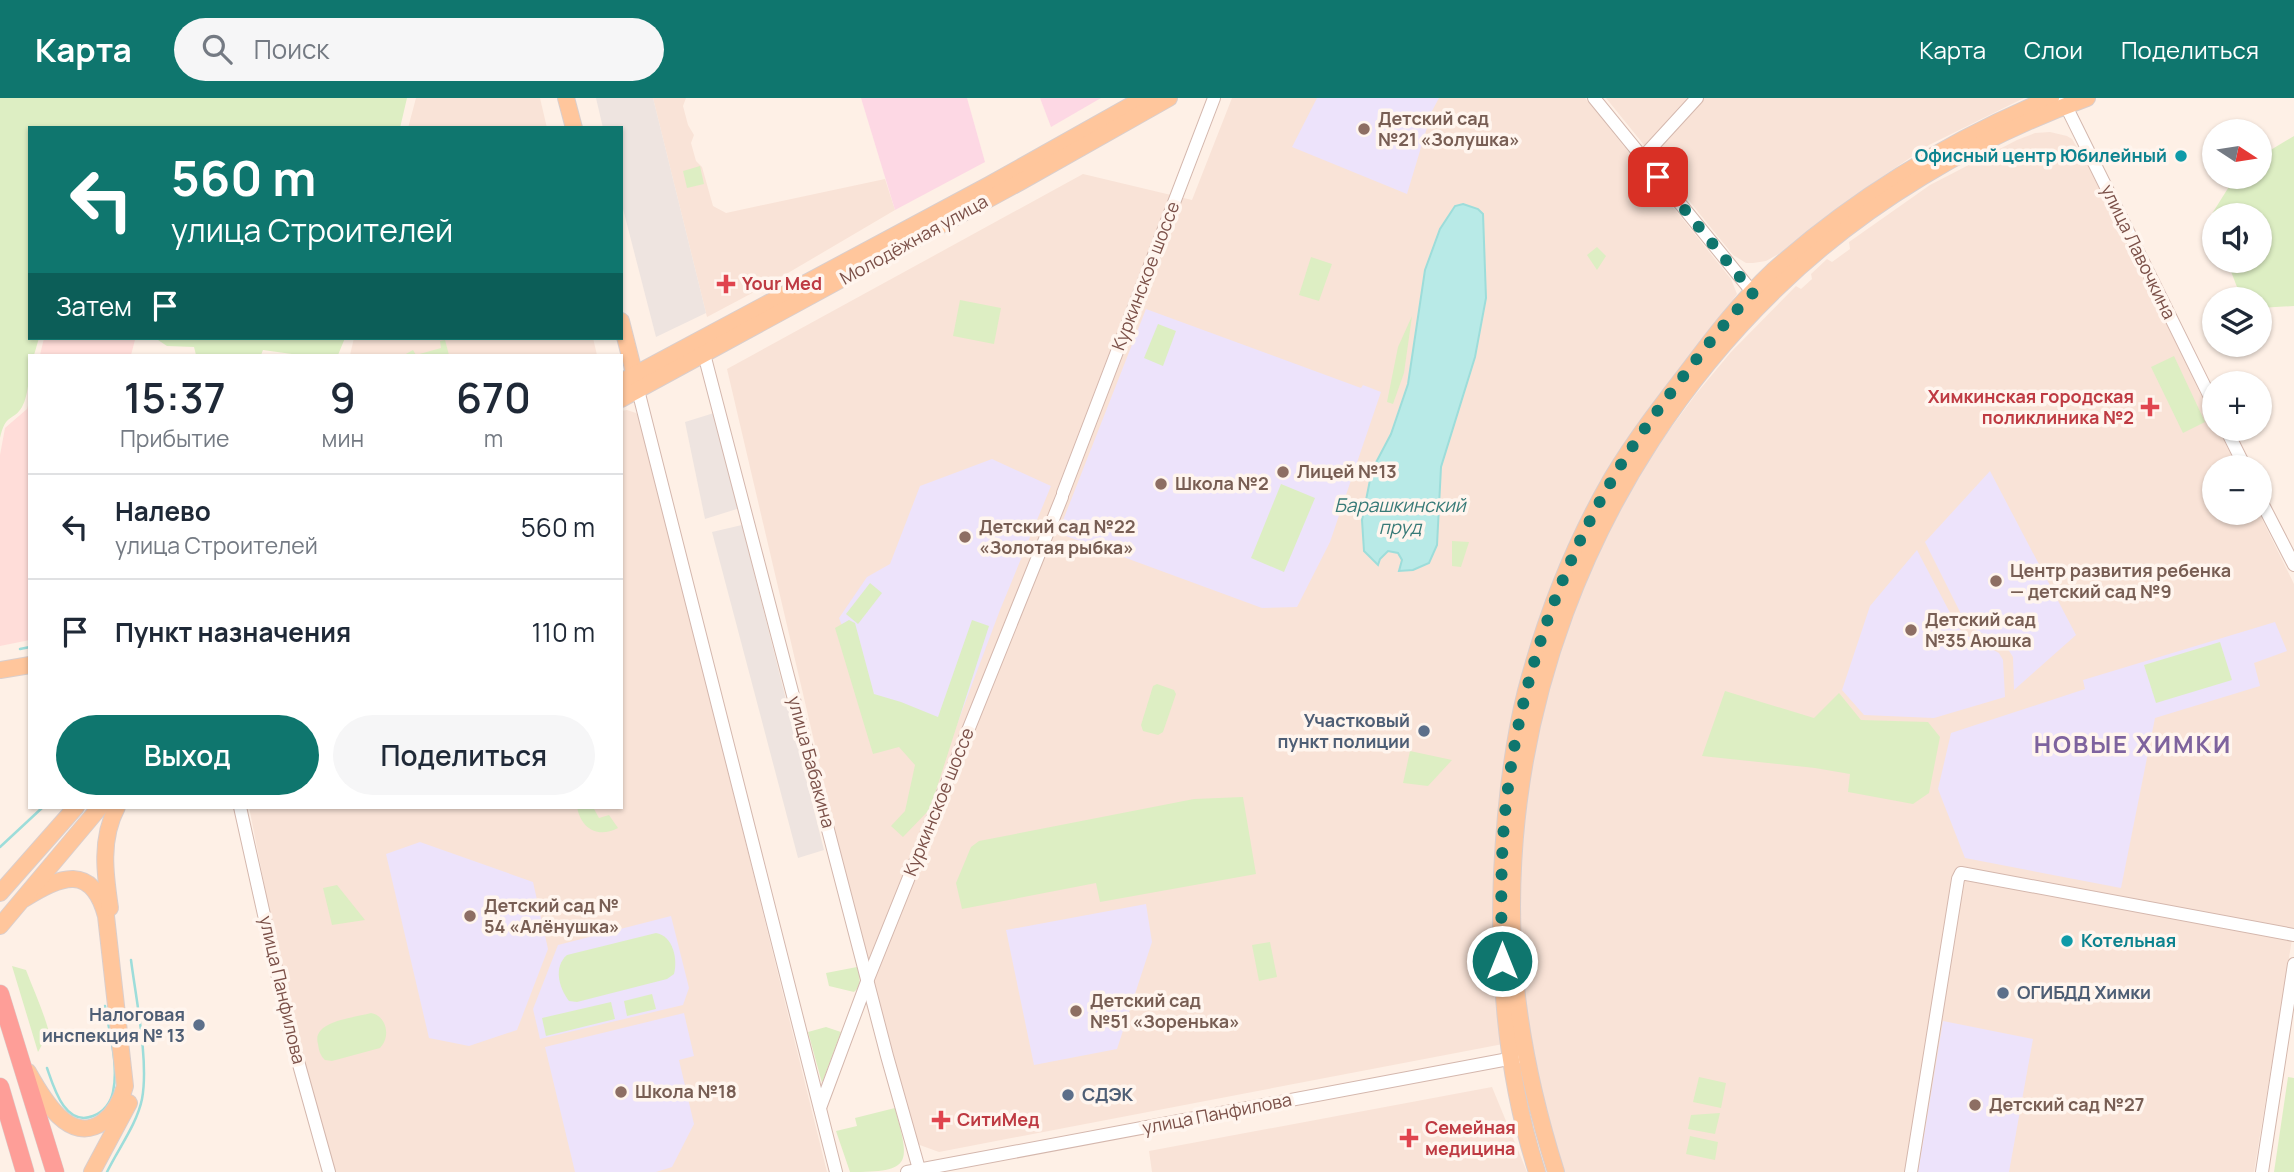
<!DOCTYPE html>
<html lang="ru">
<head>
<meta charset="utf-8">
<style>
	body { margin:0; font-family:Manrope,sans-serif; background:#f6f6f7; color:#1f2937; height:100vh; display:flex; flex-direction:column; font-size:26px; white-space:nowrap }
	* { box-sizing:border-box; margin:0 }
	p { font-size:23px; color:#747a83 }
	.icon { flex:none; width:38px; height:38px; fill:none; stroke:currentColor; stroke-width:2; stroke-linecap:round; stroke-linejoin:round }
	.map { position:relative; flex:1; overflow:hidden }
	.side { position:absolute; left:28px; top:256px; width:595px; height:455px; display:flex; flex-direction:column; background:#fff; border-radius:0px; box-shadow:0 2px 5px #0004 }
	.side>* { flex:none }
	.hud { position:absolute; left:28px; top:28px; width:595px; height:214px; border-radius:0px; box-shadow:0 2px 5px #0004; background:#0f766e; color:#fff; overflow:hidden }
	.needle { width:46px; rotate:102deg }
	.controls { position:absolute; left:2202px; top:21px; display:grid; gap:14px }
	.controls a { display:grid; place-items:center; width:70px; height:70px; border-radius:50%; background:#fff; box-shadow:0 2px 5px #0004; font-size:35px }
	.pin { position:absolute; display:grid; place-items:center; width:60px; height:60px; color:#fff; margin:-30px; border-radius:14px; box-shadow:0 4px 10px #0006 }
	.me { position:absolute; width:77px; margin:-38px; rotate:0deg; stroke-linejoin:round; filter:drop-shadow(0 0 5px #0008) }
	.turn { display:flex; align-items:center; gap:24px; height:147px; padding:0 28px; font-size:32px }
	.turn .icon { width:91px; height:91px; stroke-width:2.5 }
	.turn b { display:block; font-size:49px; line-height:60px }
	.then { display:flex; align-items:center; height:66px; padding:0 28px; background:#0003; gap:14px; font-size:26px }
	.eta { display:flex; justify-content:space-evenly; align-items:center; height:119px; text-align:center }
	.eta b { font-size:42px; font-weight:600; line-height:49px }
	.primary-button { display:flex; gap:14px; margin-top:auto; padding:14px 28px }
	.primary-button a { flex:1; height:80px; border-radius:42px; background:#0f766e; color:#fff; font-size:28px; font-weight:600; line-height:80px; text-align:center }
	.primary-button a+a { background:#f6f6f7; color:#1f2937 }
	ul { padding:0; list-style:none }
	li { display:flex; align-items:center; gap:21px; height:105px; padding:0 28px; border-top:2px solid #e0e1e3 }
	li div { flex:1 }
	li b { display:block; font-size:26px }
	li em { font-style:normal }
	header { display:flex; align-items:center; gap:42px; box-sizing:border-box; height:98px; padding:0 35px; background:#0f766e; color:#fff }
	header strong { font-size:33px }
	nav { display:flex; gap:38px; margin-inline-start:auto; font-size:24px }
	.search { width:490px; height:63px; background:#f6f6f7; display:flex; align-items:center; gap:18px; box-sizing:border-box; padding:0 24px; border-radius:38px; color:#747a83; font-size:26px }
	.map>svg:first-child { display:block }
</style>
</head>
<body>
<header>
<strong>Карта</strong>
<div class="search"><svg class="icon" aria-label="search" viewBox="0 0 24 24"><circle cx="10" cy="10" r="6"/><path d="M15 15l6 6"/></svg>Поиск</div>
<nav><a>Карта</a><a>Слои</a><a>Поделиться</a></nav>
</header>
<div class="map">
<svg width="2294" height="1074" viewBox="0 0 2294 1074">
	<rect width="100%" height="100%" fill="#fef0e6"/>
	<g fill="#f9e3d7">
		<path d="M416,0H540L547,30H408Z"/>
		<path d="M653,0H686L683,8L688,27L694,37L691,45L696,63L702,69L713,108L726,115L885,81L895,112L771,185L707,219Z"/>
		<path d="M1232,0H1585L1731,181L1737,196L1635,333L1525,571L1503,946L939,1054L917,1046L840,754L727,271L1083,76L1192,102Z"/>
		<path d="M1606,0H2024L1929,47L1864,91L1782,154L1766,163L1753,165H1746L1733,157Z"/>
		<path d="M2050,34L2067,38L2072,41L2102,91L2214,322V331H2218L2237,369H2214V415H2259L2294,486V829L2254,1074H1560L1546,1027L1521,886L1518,824L1523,716L1533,653L1563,536L1617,413L1647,362L1696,296L1731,254L1796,188L1801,191L1812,181L1811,176L1827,161L1832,164L1850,151L1849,144L1930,87L2017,42L2035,35Z"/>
		<path d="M354,240H593L597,257H350Z"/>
		<path d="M627,312L636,315L641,322L827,1074H333L284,887L249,709H621V313Z"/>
		<path d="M1492,989L1527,1074H1152L1149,1053Z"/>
	</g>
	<g fill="#ffddd9">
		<path d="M44,240H122L135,242L131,257H40Z"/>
		<path d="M30,300V542L0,548V357L5,330L27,311Z"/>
	</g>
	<g fill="#eee4e0">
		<path d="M596,0H653L706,215L656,239L621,103V30H603Z"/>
		<path d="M714,315L740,410L705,421L685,324Z"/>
		<path d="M742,427L824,752L798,760L712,434Z"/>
	</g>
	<g fill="#ede3fb">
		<path d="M1317,0H1439L1432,13L1407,96L1292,49Z"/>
		<path d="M1146,211L1361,290L1363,287L1381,294L1330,444L1297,509L1262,510L1058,435Z"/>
		<path d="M992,361L1051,388L1000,512L953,637L870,601L839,520L867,479L890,466L920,388Z"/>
		<path d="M1990,373L2076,537L2014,592L2013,559L2006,548L1970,529L1964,522L1925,444Z"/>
		<path d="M1917,452L1957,528L1964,536L1999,555L2003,562L2005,599L1934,620L1864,617L1842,592L1870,508Z"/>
		<path d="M2275,524L2287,553L2254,565L2260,588L2155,620L2121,790L1965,760L1938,691L1951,635L2085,591L2083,582Z"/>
		<path d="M420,744L533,784L548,851L517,932L469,948L429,940L386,756Z"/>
		<path d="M1146,806L1152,844L1117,951L1034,967L1006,832Z"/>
		<path d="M671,818L689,890L683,907L540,941L533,911L558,847Z"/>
		<path d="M684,915L694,958L679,962L694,1026L672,1069L656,1074H575L545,949Z"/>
		<path d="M1943,923L2033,941L2009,1074H1918Z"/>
	</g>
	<g fill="#fdd8e4">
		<path d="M861,0H967L985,64L895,112Z"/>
		<path d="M1040,0H1101L1051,29Z"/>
	</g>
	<g fill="#ddeec3">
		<path d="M0,0H407L400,30H30V240H39L34,257H30C30,271 29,297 22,309C13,324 6,314 0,340Z"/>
		<path d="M2294,38V208L2259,210V201H2245L2237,189L2227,163H2259V117H2214V130L2210,119L2235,79H2259V59Z"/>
		<path d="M700,68L704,86L687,90L683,73Z"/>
		<path d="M1597,149L1606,158L1597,172L1587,157Z"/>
		<path d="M1311,159L1332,166L1319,203L1299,197Z"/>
		<path d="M960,202L1001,210L994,246L953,238Z"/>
		<path d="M1412,218L1404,275L1393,306L1387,304L1398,249Z"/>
		<path d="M1158,226L1176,233L1163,268L1144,260Z"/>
		<path d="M155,240H345L338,257H299L263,252L261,257H196L194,249L167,248Z"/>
		<path d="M445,242L449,257H404L413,252L416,257L441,250L440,243Z"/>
		<path d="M2174,258L2205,324L2183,335L2151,269Z"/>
		<path d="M1281,386L1315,400L1284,474L1251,460Z"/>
		<path d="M1452,443L1469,444L1461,469L1452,468Z"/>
		<path d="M870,485L882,495L858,526L846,516Z"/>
		<path d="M849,522L855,525L874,596L901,604L938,619L972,522L989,528L930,711L903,739L891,728L905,713L915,667L899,649L873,656L835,530Z"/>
		<path d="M2220,544L2232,582L2156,605L2144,567Z"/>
		<path d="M1157,586L1174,592L1176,596L1163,634L1158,637L1143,633L1141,627L1153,588Z"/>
		<path d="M1725,593L1814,620L1839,595L1861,622L1928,624L1940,639L1929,695L1913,706L1848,694L1850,676L1815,670L1702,658Z"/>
		<path d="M1410,653L1452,662L1428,688L1403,685Z"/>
		<path d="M1243,699L1256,776L1100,804L1096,785L962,811L956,785L971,749L979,743L1194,701Z"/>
		<path d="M577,709H593L599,720L609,717L618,730C597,741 581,730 577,709Z"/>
		<path d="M337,787L365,822L332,827L323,790Z"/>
		<path d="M656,835C673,838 678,861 674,876L667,881L577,904L569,903C559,890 553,869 567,857Z"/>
		<path d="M1270,844L1277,879L1259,883L1252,847Z"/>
		<path d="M12,868L26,872C34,893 43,912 49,934L38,954Z"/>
		<path d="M857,869C860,878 862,888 854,894L829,888L826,875Z"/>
		<path d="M652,896L656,911L627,918L624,903Z"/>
		<path d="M611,904L615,921L546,938L542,920Z"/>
		<path d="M371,915C387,918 391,939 380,950L332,963L325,962C320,957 319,953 318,946C311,923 354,920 371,915Z"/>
		<path d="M826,929L841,934L822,985L808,934Z"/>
		<path d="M1699,979L1726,985L1721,1010L1693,1004Z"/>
		<path d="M2288,979L2294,980V1074H2274Z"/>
		<path d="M895,1010C910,1066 913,1074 850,1074L836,1033L857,1028L855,1020Z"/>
		<path d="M1720,1015L1715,1036L1688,1031L1691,1017Z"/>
		<path d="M1690,1038L1718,1044L1715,1062L1686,1056Z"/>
	</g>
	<path fill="#b8eae7" stroke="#9dddda" stroke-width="2" d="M1463,106L1478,111L1483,116L1486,200L1475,259L1441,369L1437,447L1429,465L1413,472L1399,473L1402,462L1398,455L1388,453L1380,461L1378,467L1364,453L1362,422L1372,372L1391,336L1408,286L1425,172L1440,131L1455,108Z"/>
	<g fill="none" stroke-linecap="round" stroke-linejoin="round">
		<g stroke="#9dddda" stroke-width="2.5">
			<path d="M20,551L30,549"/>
			<path d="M0,749L43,709"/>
			<path d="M47,970C54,990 65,1029 93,1018C104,1014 111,1004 113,994C119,967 109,934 105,908"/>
			<path d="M107,1074C118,1051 137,1026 142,1001C149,964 136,901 131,862"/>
		</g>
		<defs>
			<g id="minor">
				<path d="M1594,0L1758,201"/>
				<path d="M2062,0L2214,307"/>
				<path d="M1642,60L1697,0"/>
				<path d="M704,256L887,958L919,1071"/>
				<path d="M638,292L836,1074"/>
				<path d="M2226,331L2245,369"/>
				<path d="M1063,395L1214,0"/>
				<path d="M2259,399L2294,467"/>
				<path d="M240,709L291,938L329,1074"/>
				<path d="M820,1010L868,881L1062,399"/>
				<path d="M907,1074L1519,959"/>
				<path d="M1911,1074L1958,781L1961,775L2294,837"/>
				<path d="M2262,1074L2294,866"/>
			</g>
			<g id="major">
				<path d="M566,0L574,30"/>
				<path d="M621,223L637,286"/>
				<path d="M621,284L989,87L1144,0"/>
				<path d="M621,301L1020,84L1169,0"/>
				<path d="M0,572L30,567"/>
				<path d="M0,795L76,709"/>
				<path d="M24,801C60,778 92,765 106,818L125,988C121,1003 115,1015 103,1024C69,1048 42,999 28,974"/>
				<path d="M110,810C105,776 100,741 117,709"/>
				<path d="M0,828L100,709"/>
				<path d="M92,1074L129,1005"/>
				<path d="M1537,1074C1506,978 1498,876 1502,775C1505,714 1511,653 1526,593C1545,520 1574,446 1612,380C1634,343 1661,308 1688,273C1714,238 1741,203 1773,173C1855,100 1950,42 2051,0"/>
				<path d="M1556,1074C1538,1017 1524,958 1517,898C1488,637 1588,373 1776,191C1863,106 1974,41 2087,0"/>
			</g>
			<g id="highway">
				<path d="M0,896L55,1074"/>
				<path d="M0,989L25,1074"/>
			</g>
		</defs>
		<use href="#minor" stroke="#d4b7ad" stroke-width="14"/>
		<use href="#major" stroke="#dacecc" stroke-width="18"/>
		<use href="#highway" stroke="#dacecc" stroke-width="19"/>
		<use href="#minor" stroke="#fff" stroke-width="12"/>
		<use href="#major" stroke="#ffc69c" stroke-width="16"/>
		<use href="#highway" stroke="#fe9e98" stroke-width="18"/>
	</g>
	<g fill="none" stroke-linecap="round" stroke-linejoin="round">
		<path stroke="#0f766e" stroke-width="12" stroke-dasharray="0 21.6" d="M1502,863C1501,808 1500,752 1507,698C1520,587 1556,478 1612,382C1631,348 1655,316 1678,285C1702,254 1725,223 1753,195L1658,79"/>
	</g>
	<g fill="#8d6e63" stroke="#fff5ee" stroke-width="2.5">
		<circle cx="1364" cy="31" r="7"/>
		<circle cx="1283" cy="374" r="7"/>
		<circle cx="1161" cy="386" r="7"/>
		<circle cx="965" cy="439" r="7"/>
		<circle cx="1996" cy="483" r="7"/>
		<circle cx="1911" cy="532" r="7"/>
		<circle cx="470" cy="818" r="7"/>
		<circle cx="1076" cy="913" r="7"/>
		<circle cx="621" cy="994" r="7"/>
		<circle cx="1975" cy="1007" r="7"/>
	</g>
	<g fill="#0f9aa8" stroke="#fff5ee" stroke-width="2.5">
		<circle cx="2181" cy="58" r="7"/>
		<circle cx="2067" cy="843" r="7"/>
	</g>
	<g fill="#e0444e" stroke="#fff5ee" stroke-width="2.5">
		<path d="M722.5 175.5h7v7h7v7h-7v7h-7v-7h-7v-7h7z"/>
		<path d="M2146.5 298.5h7v7h7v7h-7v7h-7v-7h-7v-7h7z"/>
		<path d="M937.5 1011.5h7v7h7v7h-7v7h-7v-7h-7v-7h7z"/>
		<path d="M1405.5 1029.5h7v7h7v7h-7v7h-7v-7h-7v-7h7z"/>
	</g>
	<g fill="#5c6f8a" stroke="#fff5ee" stroke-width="2.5">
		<circle cx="1424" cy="633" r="7"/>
		<circle cx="2003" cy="895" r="7"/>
		<circle cx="199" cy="927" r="7"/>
		<circle cx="1068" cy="997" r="7"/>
	</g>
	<g text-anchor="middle" stroke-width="7" stroke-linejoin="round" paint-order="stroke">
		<g font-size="18" font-weight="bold" fill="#785e54" stroke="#fff5ee" text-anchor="start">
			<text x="1378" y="27">Детский сад<tspan x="1378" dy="21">№21 «Золушка»</tspan></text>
			<text x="1297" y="380">Лицей №13</text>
			<text x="1175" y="392">Школа №2</text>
			<text x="979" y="435">Детский сад №22<tspan x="979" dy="21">«Золотая рыбка»</tspan></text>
			<text x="2010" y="479">Центр развития ребенка<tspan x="2010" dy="21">— детский сад №9</tspan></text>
			<text x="1925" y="528">Детский сад<tspan x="1925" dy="21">№35 Аюшка</tspan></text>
			<text x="484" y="814">Детский сад №<tspan x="484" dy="21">54 «Алёнушка»</tspan></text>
			<text x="1090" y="909">Детский сад<tspan x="1090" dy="21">№51 «Зоренька»</tspan></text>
			<text x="635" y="1000">Школа №18</text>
			<text x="1989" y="1013">Детский сад №27</text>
		</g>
		<g font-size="18" font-weight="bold" fill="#0d838f" stroke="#fff5ee" text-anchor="end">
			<text x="2167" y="64">Офисный центр Юбилейный</text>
			<text x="2081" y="849" text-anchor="start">Котельная</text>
		</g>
		<g font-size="18" fill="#7b5048" stroke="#fff5ee">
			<text transform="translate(914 142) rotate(-29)" y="6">Молодёжная улица</text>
			<text transform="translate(2138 154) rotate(64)" y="6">улица Лавочкина</text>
			<text transform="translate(1146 178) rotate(-69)" y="6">Куркинское шоссе</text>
			<text transform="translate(811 664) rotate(75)" y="6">улица Бабакина</text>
			<text transform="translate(939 704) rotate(-68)" y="6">Куркинское шоссе</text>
			<text transform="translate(282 892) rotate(77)" y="6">улица Панфилова</text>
			<text transform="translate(1217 1016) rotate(-11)" y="6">улица Панфилова</text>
		</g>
		<g font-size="18" font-weight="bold" fill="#be3a42" stroke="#fff5ee" text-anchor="start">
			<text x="742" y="192">Your Med</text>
			<text x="2134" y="305" text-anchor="end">Химкинская городская<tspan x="2134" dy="21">поликлиника №2</tspan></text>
			<text x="957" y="1028">СитиМед</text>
			<text x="1425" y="1036">Семейная<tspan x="1425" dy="21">медицина</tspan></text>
		</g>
		<g font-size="18" font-weight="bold" fill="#4e5e75" stroke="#fff5ee" text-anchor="end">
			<text x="1410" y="629">Участковый<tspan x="1410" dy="21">пункт полиции</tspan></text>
			<text x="2017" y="901" text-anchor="start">ОГИБДД Химки</text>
			<text x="185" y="923">Налоговая<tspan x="185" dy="21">инспекция № 13</tspan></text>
			<text x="1082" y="1003" text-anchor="start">СДЭК</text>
		</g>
		<g font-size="19" font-style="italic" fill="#377a77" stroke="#fff5ee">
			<text x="1400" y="414">Барашкинский<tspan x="1400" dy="22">пруд</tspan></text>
		</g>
		<g font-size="24" font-weight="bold" letter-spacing="2" fill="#7e639e" stroke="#fff5ee">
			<text x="2133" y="655">НОВЫЕ ХИМКИ</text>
		</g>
	</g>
</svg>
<div class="controls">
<a><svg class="needle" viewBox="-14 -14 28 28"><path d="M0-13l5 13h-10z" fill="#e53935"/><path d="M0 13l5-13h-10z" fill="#747a83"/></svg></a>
<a><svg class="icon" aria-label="sound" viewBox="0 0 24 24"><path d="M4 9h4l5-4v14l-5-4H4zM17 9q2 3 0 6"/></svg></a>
<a><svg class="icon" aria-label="layers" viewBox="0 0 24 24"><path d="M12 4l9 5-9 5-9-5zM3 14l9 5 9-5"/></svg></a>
<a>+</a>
<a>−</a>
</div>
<div class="pin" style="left:1658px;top:79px;background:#d93025"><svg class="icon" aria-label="arrive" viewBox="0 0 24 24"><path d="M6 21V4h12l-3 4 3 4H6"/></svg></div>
<svg class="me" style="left:1502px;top:863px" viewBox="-20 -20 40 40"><circle r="17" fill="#0f766e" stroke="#fff" stroke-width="3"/><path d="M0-11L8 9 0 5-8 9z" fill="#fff"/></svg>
<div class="hud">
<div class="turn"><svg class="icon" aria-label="left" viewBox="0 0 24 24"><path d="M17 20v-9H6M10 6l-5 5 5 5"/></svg><div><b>560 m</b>улица Строителей</div></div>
<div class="then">Затем<svg class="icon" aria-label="arrive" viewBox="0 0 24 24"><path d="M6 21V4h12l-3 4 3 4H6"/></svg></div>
</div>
<section class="side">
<div class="eta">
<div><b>15:37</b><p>Прибытие</p></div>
<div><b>9</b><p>мин</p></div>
<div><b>670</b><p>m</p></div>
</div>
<ul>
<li><svg class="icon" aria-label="left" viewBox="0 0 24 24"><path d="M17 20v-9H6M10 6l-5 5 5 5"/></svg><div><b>Налево</b><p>улица Строителей</p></div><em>560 m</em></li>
<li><svg class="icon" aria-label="arrive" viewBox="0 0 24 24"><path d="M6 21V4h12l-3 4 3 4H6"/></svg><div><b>Пункт назначения</b></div><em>110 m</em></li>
</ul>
<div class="primary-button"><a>Выход</a><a>Поделиться</a></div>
</section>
</div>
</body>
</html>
